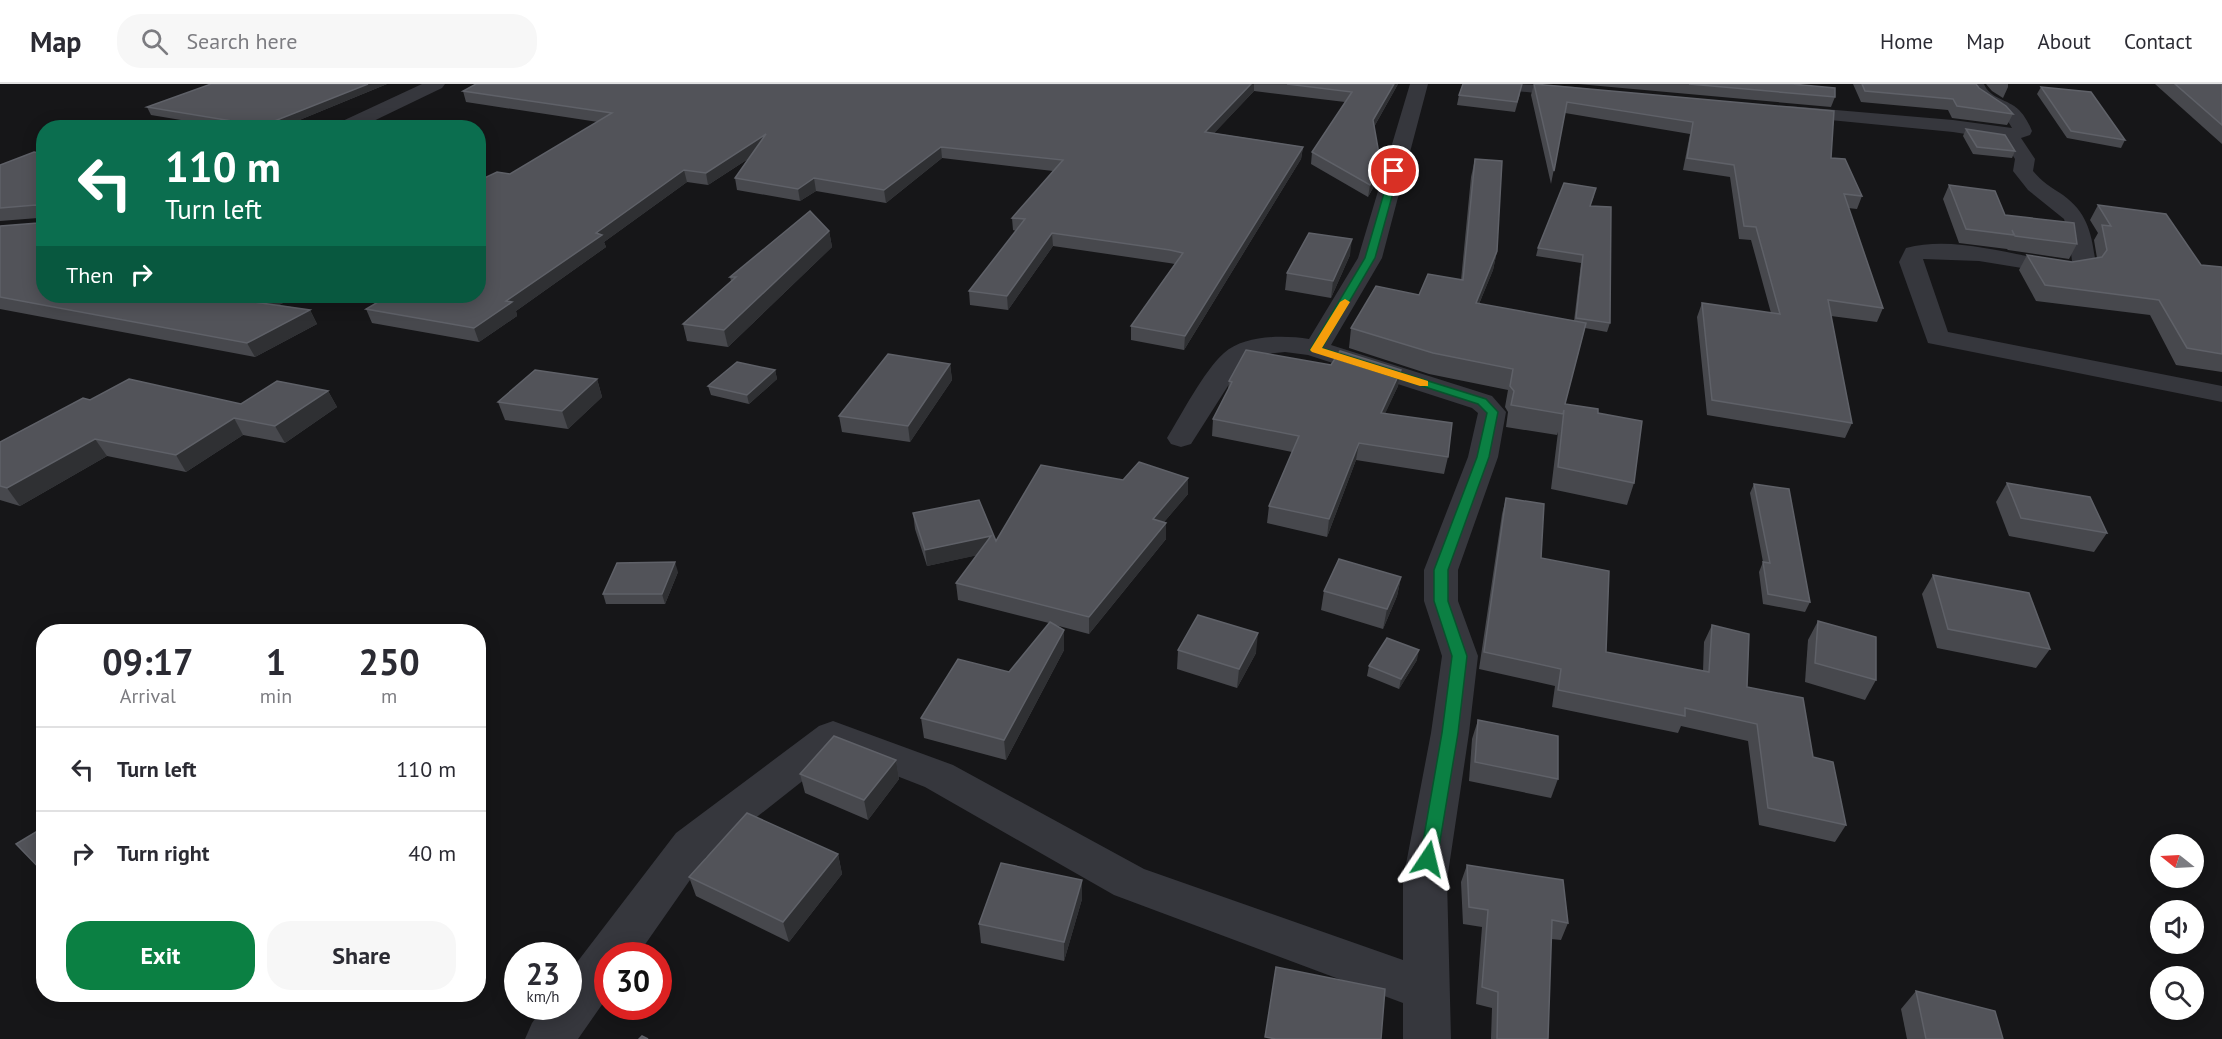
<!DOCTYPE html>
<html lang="en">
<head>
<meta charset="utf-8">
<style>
	body { margin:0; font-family:"PT Sans",sans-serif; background:#f7f7f7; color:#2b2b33; height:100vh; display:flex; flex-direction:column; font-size:22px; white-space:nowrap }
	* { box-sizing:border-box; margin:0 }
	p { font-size:20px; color:#7c7c81 }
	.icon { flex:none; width:33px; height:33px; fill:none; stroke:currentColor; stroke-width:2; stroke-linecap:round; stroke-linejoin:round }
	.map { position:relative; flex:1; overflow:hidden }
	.panel { position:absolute; left:36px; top:540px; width:450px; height:378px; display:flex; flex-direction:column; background:#fff; border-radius:24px; box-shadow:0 3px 15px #0003 }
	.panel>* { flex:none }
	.banner { position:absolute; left:36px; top:36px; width:450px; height:183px; border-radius:24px; box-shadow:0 3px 15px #0003; background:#0b6e4f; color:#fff; overflow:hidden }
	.needle { width:39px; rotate:288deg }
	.tools { position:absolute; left:2150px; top:750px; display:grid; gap:12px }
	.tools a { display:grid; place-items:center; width:54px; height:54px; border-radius:50%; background:#fff; box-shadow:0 3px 15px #0003; font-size:30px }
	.speed { position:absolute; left:504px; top:858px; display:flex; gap:12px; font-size:30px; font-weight:700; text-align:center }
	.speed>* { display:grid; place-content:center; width:78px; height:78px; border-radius:50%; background:#fff; box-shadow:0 3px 15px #0003; line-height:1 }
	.speed small { font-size:15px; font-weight:400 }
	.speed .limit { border:9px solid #d22; background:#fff; color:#111 }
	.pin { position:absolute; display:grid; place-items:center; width:51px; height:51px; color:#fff; margin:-26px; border:3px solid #fff; border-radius:50%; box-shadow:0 2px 6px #0007 }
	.me { position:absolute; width:66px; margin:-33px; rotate:10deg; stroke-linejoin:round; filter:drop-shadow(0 0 4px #0008) }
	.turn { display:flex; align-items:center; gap:21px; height:126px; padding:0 30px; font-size:27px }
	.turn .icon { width:78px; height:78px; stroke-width:2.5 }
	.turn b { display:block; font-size:42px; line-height:51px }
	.then { display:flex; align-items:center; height:57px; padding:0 30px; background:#0003; gap:12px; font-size:22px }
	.eta { display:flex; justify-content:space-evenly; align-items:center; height:102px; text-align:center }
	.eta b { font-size:36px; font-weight:700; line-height:42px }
	.button { display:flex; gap:12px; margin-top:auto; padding:12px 30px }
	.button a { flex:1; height:69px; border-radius:24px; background:#0b8043; color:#fff; font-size:24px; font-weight:700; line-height:69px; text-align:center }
	.button a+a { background:#f7f7f7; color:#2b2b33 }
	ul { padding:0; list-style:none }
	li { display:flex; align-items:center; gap:18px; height:84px; padding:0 30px; border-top:2px solid #e1e1e2 }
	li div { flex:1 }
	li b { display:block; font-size:22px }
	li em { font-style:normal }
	header { display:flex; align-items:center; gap:36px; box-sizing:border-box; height:84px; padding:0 30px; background:#fff; border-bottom:2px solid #e1e1e2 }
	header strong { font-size:28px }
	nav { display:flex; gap:33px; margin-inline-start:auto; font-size:21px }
	.search { width:420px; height:54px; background:#f7f7f7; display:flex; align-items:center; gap:15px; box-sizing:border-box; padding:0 21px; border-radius:24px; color:#7c7c81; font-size:22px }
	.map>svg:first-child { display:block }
</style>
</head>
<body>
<header>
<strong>Map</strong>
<div class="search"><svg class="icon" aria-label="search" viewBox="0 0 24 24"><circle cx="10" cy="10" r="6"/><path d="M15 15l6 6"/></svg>Search here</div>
<nav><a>Home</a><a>Map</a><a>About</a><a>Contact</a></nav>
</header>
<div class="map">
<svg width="2222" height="955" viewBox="0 0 2222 955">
	<rect width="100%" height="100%" fill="#161618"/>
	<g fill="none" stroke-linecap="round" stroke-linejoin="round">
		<g fill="#36373d" fill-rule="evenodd">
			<path d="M422,0H445L442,4L359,44H334L336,40Z"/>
			<path d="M1410,0H1428L1382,174L1331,261L1492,312L1506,328L1498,373L1458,486V517L1478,572L1469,649L1447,796L1451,955H1403V919L1114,811L925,703L838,669L706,773L637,872H608V912L578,955H525L532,939L544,922H568V890L676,749L819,642L833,637L953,681L1144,785L1403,876V796L1431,649L1442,572L1424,517V486L1468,373L1478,329L1472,324L1308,271L1285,268L1264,270L1253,274L1240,283L1191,360L1181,363L1171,360L1167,354C1182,330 1203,288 1224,269C1244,251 1283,251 1309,255L1358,174Z"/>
			<path d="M1486,0C1518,0 1552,0 1583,4L1586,8L1583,12L1577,13L1495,5L1489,4Z"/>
			<path d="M1966,0H1984C1990,15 2008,15 2019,26C2025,32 2029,40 2032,47L2030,51L2021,54L2035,75L2033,87C2041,97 2052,104 2063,111C2089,130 2092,152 2096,182L2092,187L2064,191L1979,177L1923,175L1948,248L2222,302V318L1928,259L1899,178L1906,164C1961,150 2017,176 2072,177L2069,152L2064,135L2028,106L2013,87L2015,75L2003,56L1953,48L1789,32L1783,31L1780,27L1783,23L1789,22L1953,36L2012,44C2002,23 1976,23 1966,0Z"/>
		</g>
	</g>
	<g fill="#47484d">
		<path d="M211,0H387L280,44H229L151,31L147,23Z"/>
		<path d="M476,0H1398L1374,43L1379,93L1368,113L1311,80L1312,68L1345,18L1254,7L1214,49L1303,63L1301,75L1184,266L1131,256V242L1175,180L1169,179L1053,162L1008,226L970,221L969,207L1016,147L1013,146L1012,134L1053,87L942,74L886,119L816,107L800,117L737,106L735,94L748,75L708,101L687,98L604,158L606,163L516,227L517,232L479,258L372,239L366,225L478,212L598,38L466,18L463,7Z"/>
		<path d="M1534,0L1834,27L1831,74L1862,112L1857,125L1848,124L1883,224L1877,238L1831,232L1852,339L1845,354L1707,331L1697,233L1702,219L1771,229L1751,156L1739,155L1730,93L1683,86L1690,50L1565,29L1551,100L1531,11Z"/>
		<path d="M1578,0H1792L1835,13L1831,23Z"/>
		<path d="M1853,0H1976L1979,4L2013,30L2007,41L1952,34L1948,26L1861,18Z"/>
		<path d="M1986,0H2008V3L2003,14L1992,7Z"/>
		<path d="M2155,0H2222V60Z"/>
		<path d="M2041,3L2125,56L2121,64L2067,54L2037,10Z"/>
		<path d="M1520,10L1515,28L1457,21L1459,11Z"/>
		<path d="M1966,45L2015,67L2012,74L1973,70L1963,52Z"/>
		<path d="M44,70V212H296L279,221L310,226L317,240L255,273L0,225V142L38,139V134L0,137V81Z"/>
		<path d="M1475,75L1497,167L1493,186L1479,220L1574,237L1581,179L1536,172L1538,164L1594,112L1590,122L1610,239L1607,248L1585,244L1565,320L1598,329L1634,399L1627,421L1551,405L1558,348L1557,351L1506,343L1508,328L1505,323L1508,306L1429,290L1349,264L1351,244L1419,211L1461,196L1471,93Z"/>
		<path d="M1949,101L2005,131L2077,160L2069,175L2008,166L2007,165L1959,159L1943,115Z"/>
		<path d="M2098,121L2201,181L2222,183V288L2176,281L2150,231L2036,217L2019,186L2027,171L2072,178L2097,174L2094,156L2098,149L2090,136Z"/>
		<path d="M829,147L832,163L728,263L687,257L683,240L731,197L730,193Z"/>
		<path d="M1350,171L1331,214L1285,206L1287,189Z"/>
		<path d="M950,280L952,296L910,358L842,348L839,332Z"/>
		<path d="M1331,281L1401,286L1398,302L1385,329L1448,373L1444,390L1356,376L1327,453L1267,439L1269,422L1292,368L1212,352L1213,335L1228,306L1229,297Z"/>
		<path d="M775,286L777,295L749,320L711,311L708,302Z"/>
		<path d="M597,295L602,313L568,345L505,336L498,318Z"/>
		<path d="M328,307L337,323L285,359L243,351L186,388L107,372L20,422L0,416V358L90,316L241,320Z"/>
		<path d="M1188,394V410L1164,438L1166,439V455L1089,550L1055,541L1064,546V566L1006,676L924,654L921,634L1009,588L1049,539L958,516L956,499L977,471L927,482L915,445L913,429L996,457L1123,396Z"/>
		<path d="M2007,399L2107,449L2094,468L2009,452L1996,418Z"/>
		<path d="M1754,400L1810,518L1805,528L1763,520L1759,488L1763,478L1750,409Z"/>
		<path d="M1506,414L1541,474L1606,568L1703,587L1704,558L1712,541L1747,603L1846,741L1835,758L1759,741L1748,657L1681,642L1678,649L1552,623L1555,602L1479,585L1502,430Z"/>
		<path d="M678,488L665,520H606L603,510Z"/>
		<path d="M1933,491L2050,565L2036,584L1937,564L1922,510Z"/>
		<path d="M1401,493L1397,512L1383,545L1321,526L1324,507Z"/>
		<path d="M1818,537L1876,596L1865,616L1805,598L1808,556Z"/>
		<path d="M1178,566L1256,569L1237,604L1177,585Z"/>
		<path d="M1417,576L1399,605L1367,592L1369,582Z"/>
		<path d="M1478,636L1558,695L1551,714L1469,697L1472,655Z"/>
		<path d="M896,676L899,695L868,736L805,709L800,690Z"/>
		<path d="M838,770L842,790L789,858L696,812L689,793Z"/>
		<path d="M1467,781L1568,839L1561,856L1551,855L1548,955H1491L1492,924L1476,920L1482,843L1463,840L1461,798Z"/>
		<path d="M1082,815L1064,877L981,859L979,840Z"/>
		<path d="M1916,907L2003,955H1907L1901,925Z"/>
	</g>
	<g fill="#2f3033">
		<path d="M368,0H387L280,44H263L262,42Z"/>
		<path d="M1251,0H1254V7L1205,59V48Z"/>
		<path d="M1394,0H1398L1371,48L1373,36Z"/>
		<path d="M766,50L768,62L708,101L706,89Z"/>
		<path d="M941,63L942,74L886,119L884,106Z"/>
		<path d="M1303,63L1301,75L1184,266L1185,252Z"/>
		<path d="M1381,81L1379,93L1368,113L1370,101Z"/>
		<path d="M684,86L687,98L604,158L606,163L516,227L517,232L479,258L474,244L506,217L596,149Z"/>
		<path d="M814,94L816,107L800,117L798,105Z"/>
		<path d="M829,147L832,163L728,263L724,246Z"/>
		<path d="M1052,149L1053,162L1008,226L1007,212Z"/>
		<path d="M1352,155L1350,171L1331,214L1333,197Z"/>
		<path d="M1497,167L1493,186L1471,239L1476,219Z"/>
		<path d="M265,212H296L261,231L254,218Z"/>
		<path d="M310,226L317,240L255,273L247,259Z"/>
		<path d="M950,280L952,296L910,358L908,342Z"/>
		<path d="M775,286L777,295L749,320L747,311Z"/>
		<path d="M1401,286L1398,302L1378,345L1381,329Z"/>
		<path d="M597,295L602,313L568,345L562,327Z"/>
		<path d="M328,307L337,323L285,359L275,342Z"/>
		<path d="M234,334L243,351L186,388L176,371Z"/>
		<path d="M95,355L107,372L20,422L7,404Z"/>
		<path d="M1359,359L1356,376L1327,453L1329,435Z"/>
		<path d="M1188,394V410L1153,451V435Z"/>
		<path d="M1166,439V455L1089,550V533Z"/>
		<path d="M991,452L993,468L927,482L925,466Z"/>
		<path d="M675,478L678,488L665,520L662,510Z"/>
		<path d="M1401,493L1397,512L1383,545L1387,525Z"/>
		<path d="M1064,546V566L1006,676L1004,656Z"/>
		<path d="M1258,549L1256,569L1237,604L1239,585Z"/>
		<path d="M1419,566L1417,576L1399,605L1401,595Z"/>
		<path d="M896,676L899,695L868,736L864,716Z"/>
		<path d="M838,770L842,790L789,858L783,838Z"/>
		<path d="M1082,796V815L1064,877V858Z"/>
	</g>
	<g fill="#525359" stroke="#5f6168" stroke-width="1.5">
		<path d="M211,0H368L262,42L147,23Z"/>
		<path d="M476,0H1251L1205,48L1303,63L1185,252L1131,242L1183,169L1170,166L1052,149L1007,212L969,207L1025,135L1012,134L1063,76L941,63L884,106L814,94L798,105L735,94L766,50L706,89L684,86L596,149L602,151L506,217L512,218L474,244L366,225L388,212H478V97L497,88L510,90L612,29L463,7Z"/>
		<path d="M1287,0H1394L1373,36L1381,81L1370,101L1312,68L1352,8Z"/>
		<path d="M1463,0H1522L1517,18L1459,11Z"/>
		<path d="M1534,0L1834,27L1831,74L1845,75L1862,112L1844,110L1883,224L1828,216L1852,339L1712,316L1702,219L1780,230L1756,143L1744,142L1734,81L1687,74L1693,38L1567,18L1554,87Z"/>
		<path d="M1689,0H1792L1835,4V13Z"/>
		<path d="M1862,0H1976L1979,4L2006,22L2013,30L1957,22L1953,15L1865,7Z"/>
		<path d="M2175,0H2222V41Z"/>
		<path d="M2041,3L2091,8L2125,56L2071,47Z"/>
		<path d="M1966,45L2005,51L2015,67L1977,63Z"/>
		<path d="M34,68L44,70V212H265L254,218L310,226L247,259L0,213V142L38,139L39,124L36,121L0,124V81Z"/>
		<path d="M1475,75L1502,77L1497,167L1476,219L1586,239L1565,320L1598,325V329L1642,337L1634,399L1558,383L1564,326L1563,330L1511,321L1514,307L1510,302L1513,285L1433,269L1351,244L1376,202L1419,211L1428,190L1463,196Z"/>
		<path d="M1564,99L1596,104L1590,122L1611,123L1610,239L1576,234L1583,171L1538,164Z"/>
		<path d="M1949,101L1995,107L2005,131L2074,139L2077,160L2015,152L2012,146L2014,151L1966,145Z"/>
		<path d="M2098,121L2166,130L2201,181L2222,183V270L2187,264L2159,216L2045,201L2027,171L2072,178L2102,173L2107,166L2102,141L2111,142Z"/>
		<path d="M810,127L829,147L724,246L683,240L736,193H730Z"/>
		<path d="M1309,149L1352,155L1333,197L1287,189Z"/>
		<path d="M1246,266L1331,281L1340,267L1401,286L1381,329L1452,339L1448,373L1359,359L1329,435L1269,422L1299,352L1213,335L1232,298L1229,297Z"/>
		<path d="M888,270L950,280L908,342L839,332Z"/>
		<path d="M737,278L775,286L747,311L708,302Z"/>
		<path d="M535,286L597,295L562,327L498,318Z"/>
		<path d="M129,295L241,320L277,297L328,307L275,342L234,334L176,371L95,355L7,404L0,402V358L83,314L90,316Z"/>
		<path d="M1139,378L1188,394L1153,435L1166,439L1089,533L956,499L991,452L925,466L913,429L979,416L996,457L1041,381L1123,396Z"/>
		<path d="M2007,399L2090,413L2107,449L2021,434Z"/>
		<path d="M1754,400L1789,405L1810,518L1768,510L1763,478L1770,479Z"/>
		<path d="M1506,414L1544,420L1541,474L1609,487L1606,568L1709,588L1712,541L1749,550L1747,603L1803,614L1813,673L1833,678L1846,741L1768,724L1757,640L1685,624V632L1558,606L1561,585L1484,568Z"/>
		<path d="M1339,475L1401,493L1387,525L1324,507Z"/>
		<path d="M675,478L662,510H603L617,479Z"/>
		<path d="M1933,491L2029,509L2050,565L1948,545Z"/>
		<path d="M1198,531L1258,549L1239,585L1178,566Z"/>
		<path d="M1818,537L1876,553V596L1815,579Z"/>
		<path d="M1050,538L1064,546L1004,656L921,634L958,575L1009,588Z"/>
		<path d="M1387,554L1419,566L1401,595L1369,582Z"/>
		<path d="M1478,636L1558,652V695L1475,678Z"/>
		<path d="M834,652L896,676L864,716L800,690Z"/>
		<path d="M747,729L838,770L783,838L689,793Z"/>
		<path d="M44,743V789L16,760Z"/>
		<path d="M1001,779L1082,796L1064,858L979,840Z"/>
		<path d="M1467,781L1563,796L1568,839L1552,836L1548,955H1497L1498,908L1482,903L1488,826L1469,823Z"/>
		<path d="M1276,883L1385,905L1381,955H1276L1265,953Z"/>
		<path d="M1916,907L1995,927L2003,955H1926Z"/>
		<path d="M642,952L648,955H639Z"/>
	</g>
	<path fill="#0b8043" stroke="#07532c" stroke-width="1.5" d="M1391,85L1399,87L1375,174L1322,264L1486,315L1498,328L1489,373L1448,486V517L1467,572L1458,649L1437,775L1435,781L1428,783L1422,781L1420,775L1442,649L1452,572L1434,517V486L1477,373L1487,329L1478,320L1310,266L1365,174Z"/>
	<path fill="#f59e0b" d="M1345,215L1350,218L1322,264L1428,297V302H1420L1312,268L1310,266L1340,218Z"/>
</svg>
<div class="tools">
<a><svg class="needle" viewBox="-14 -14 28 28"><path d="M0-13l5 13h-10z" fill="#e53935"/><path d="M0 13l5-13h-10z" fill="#7c7c81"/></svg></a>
<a><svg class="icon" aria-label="sound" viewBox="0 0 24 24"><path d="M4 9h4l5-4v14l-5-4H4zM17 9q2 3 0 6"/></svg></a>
<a><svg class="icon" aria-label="search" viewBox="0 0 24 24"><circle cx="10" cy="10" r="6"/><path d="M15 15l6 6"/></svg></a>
</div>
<div class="speed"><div>23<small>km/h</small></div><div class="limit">30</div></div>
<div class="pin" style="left:1394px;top:87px;background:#d93025"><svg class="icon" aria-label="arrive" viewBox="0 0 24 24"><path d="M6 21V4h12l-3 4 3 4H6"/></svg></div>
<svg class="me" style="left:1428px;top:775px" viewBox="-20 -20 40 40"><path d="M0-17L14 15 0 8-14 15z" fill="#0b8043" stroke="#fff" stroke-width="4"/></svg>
<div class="banner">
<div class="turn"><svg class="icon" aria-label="left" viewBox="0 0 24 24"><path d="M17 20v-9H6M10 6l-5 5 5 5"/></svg><div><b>110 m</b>Turn left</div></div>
<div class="then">Then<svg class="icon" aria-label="right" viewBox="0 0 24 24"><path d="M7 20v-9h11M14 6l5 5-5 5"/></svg></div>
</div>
<section class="panel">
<div class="eta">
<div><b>09:17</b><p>Arrival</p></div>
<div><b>1</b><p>min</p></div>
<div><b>250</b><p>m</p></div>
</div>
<ul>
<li><svg class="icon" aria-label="left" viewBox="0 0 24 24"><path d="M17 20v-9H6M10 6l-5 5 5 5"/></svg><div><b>Turn left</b></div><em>110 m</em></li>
<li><svg class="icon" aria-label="right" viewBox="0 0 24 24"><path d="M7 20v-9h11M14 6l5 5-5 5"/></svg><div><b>Turn right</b></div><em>40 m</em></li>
</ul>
<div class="button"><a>Exit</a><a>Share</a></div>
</section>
</div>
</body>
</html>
